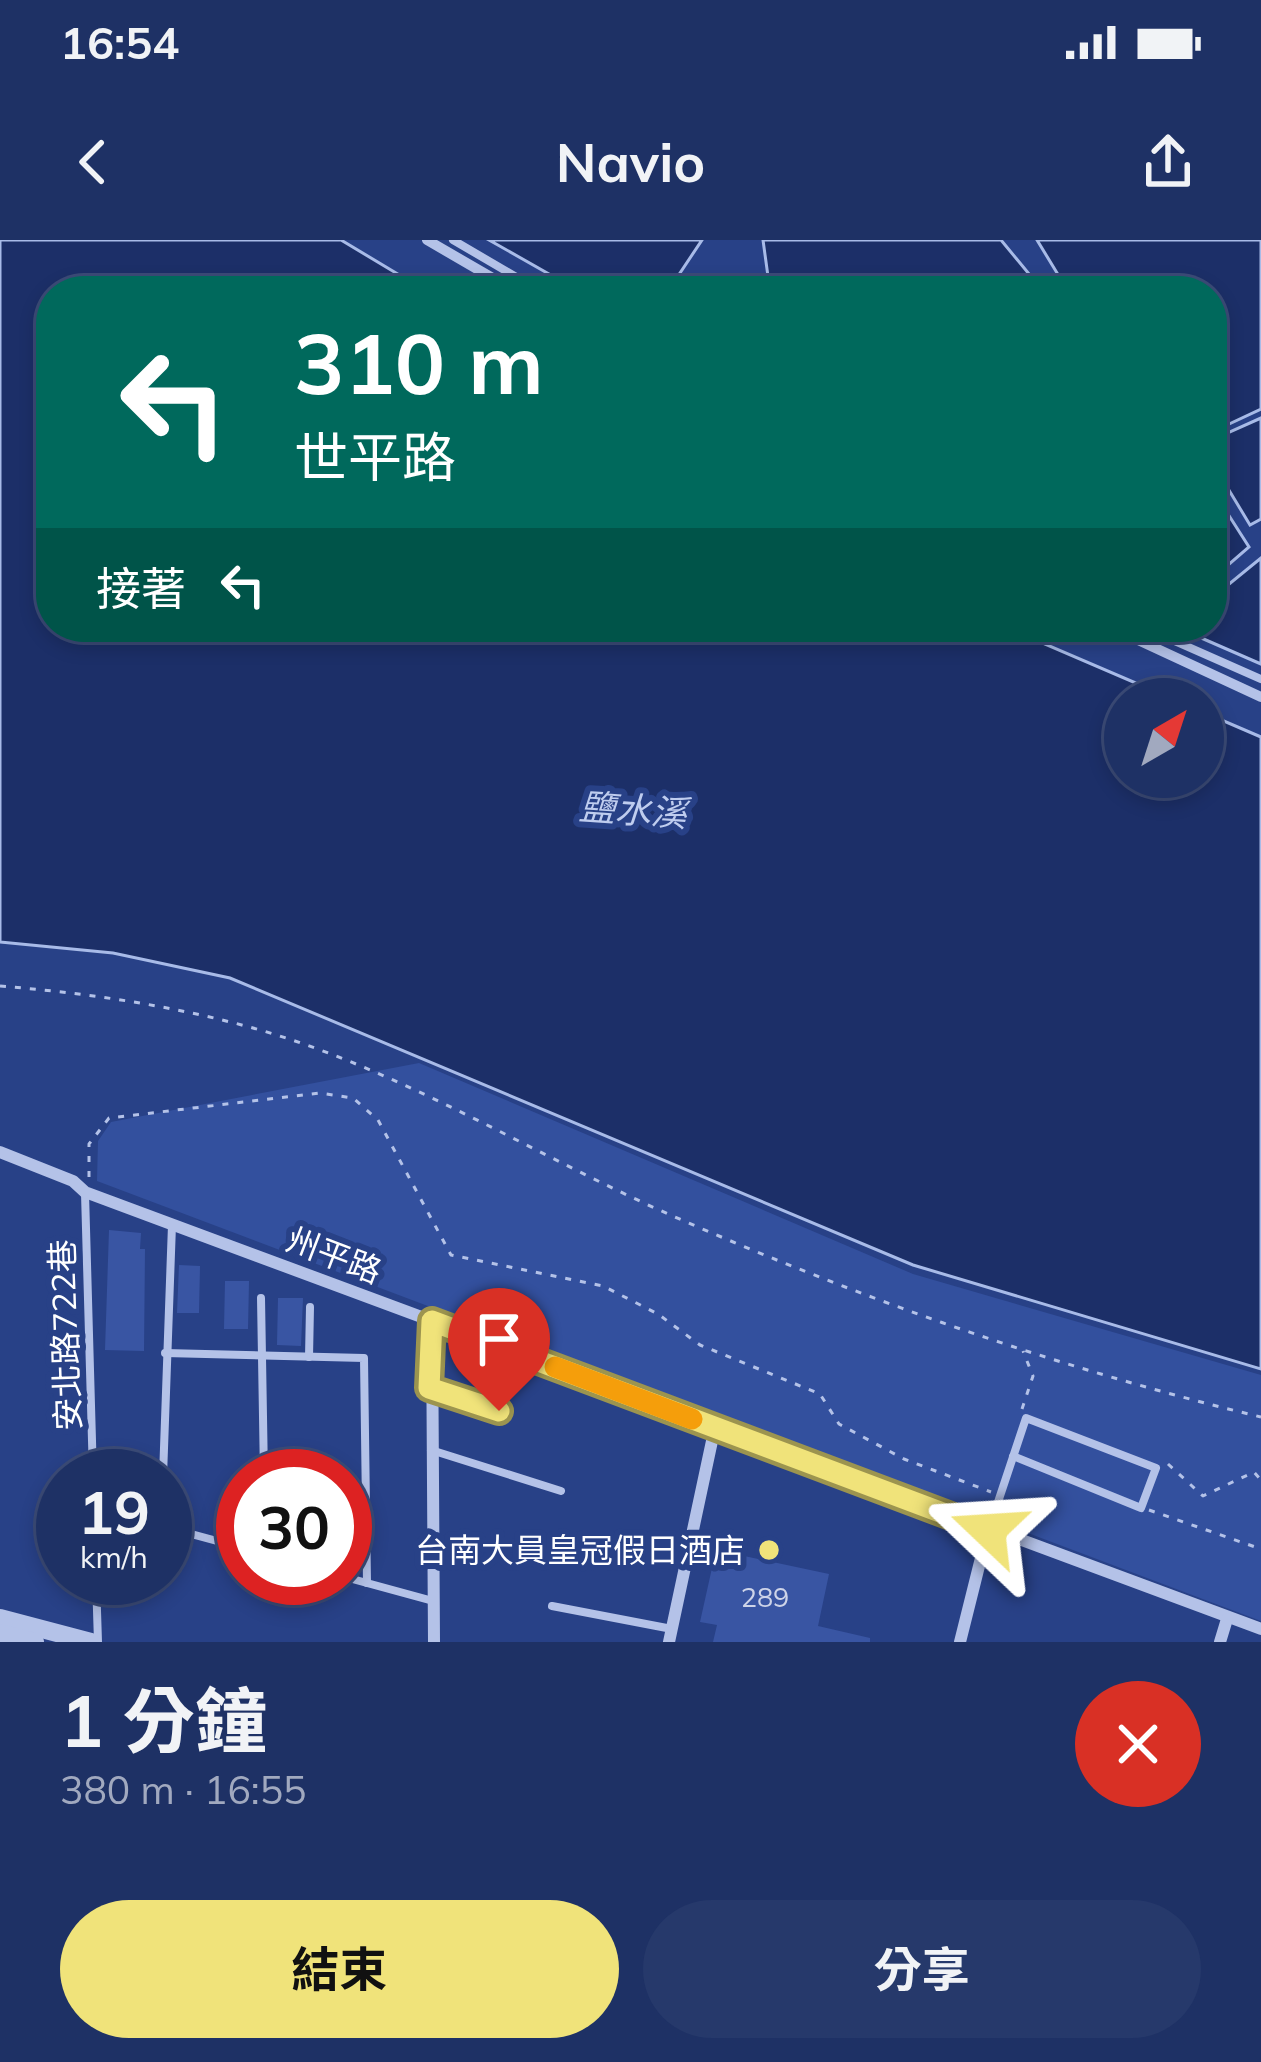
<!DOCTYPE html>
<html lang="zh-TW">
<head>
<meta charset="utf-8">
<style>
	body { margin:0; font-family:Mulish,"Noto Sans TC",sans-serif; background:#26396b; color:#f1f3f6; height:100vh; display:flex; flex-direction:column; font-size:45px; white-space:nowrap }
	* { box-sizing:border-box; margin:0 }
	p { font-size:39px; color:#a1a9bf }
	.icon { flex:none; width:66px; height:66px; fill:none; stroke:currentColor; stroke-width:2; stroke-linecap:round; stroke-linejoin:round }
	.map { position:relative; height:1402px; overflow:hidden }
	.details { display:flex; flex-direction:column; background:#1e3165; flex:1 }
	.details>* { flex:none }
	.banner { position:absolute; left:36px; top:36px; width:1191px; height:366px; border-radius:48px; box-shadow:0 6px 18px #0003,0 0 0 3px #3c4c79; background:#00695c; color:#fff; overflow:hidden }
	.needle { width:78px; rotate:39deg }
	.controls { position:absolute; left:1104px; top:438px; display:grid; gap:24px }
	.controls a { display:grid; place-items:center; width:120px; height:120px; border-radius:50%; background:#1e3165; box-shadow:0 6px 18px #0003,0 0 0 3px #3c4c79; font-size:60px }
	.speed { position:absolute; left:36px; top:1209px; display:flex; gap:24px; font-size:60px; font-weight:700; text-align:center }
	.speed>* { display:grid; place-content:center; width:156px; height:156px; border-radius:50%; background:#1e3165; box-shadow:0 6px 18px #0003,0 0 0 3px #3c4c79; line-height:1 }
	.speed small { font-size:30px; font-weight:400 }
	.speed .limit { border:18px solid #d22; background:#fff; color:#111 }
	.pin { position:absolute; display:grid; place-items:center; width:102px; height:102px; color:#fff; margin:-123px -51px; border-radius:50% 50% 50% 0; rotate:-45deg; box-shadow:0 0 12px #0007 }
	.pin .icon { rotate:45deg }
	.me { position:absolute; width:132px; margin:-66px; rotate:290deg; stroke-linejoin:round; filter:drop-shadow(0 0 9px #0008) }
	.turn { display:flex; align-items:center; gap:42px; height:252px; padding:0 60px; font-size:54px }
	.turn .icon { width:156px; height:156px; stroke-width:2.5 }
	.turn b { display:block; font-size:84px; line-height:102px }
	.then { display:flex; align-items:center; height:114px; padding:0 60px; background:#0003; gap:24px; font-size:45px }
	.round { display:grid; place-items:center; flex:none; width:126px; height:126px; border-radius:63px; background:#26396b }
	.overview { display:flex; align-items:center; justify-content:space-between; height:204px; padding:0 60px }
	h1 { font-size:72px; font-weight:700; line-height:90px }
	.button { display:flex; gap:24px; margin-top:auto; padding:24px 60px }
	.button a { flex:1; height:138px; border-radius:72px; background:#f0e37a; color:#111; font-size:48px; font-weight:700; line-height:138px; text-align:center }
	.button a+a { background:#26396b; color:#f1f3f6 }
	.status { display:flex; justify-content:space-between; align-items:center; height:84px; padding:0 60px; background:#1e3165; direction:ltr }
	.status svg { height:33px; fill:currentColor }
	header { display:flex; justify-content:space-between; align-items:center; height:156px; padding:0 60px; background:#1e3165; font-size:54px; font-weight:700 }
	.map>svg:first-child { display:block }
</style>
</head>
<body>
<div class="status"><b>16:54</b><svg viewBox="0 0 49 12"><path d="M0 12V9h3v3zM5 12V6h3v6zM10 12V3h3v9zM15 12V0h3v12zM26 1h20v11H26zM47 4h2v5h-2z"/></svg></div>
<header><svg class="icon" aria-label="back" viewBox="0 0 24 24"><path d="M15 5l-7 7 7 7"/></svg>Navio<svg class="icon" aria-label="share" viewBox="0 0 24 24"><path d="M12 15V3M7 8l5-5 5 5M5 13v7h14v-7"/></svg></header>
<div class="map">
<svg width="1261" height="1402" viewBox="0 0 1261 1402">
	<rect width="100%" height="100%" fill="#284187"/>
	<path fill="#33509e" d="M419,823L913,1034L1261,1135V1381L97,941L98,901L111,882Z"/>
	<g fill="#1c2f68" stroke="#a8bbe8" stroke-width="3">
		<path d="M0,0H341L426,51H51V387H1005L1173,459H1125V537H1203V472L1261,497V1129L913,1025L230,738L113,713L0,702Z"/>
		<path d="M489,0H702L668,51H579Z"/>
		<path d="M763,0H1001L1043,51H770Z"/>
		<path d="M1037,0H1261V169L1212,192V51H1068Z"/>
		<path d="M1261,178V279L1250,285L1212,222V200Z"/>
		<path d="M1212,249L1249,307L1212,339Z"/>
		<path d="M1261,318V424L1176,387H1212V358Z"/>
	</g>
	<g fill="#3955a3">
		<path d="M109,990L141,993L140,1009H145L144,1111L105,1110Z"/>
		<path d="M179,1025L200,1026L199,1073H177Z"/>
		<path d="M225,1041H249L248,1089H224Z"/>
		<path d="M278,1058H303L301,1106L277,1105Z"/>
		<path d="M716,1310L829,1334L818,1386L870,1398V1402H713L717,1385L700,1382Z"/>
	</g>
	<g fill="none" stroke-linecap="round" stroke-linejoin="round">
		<g stroke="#b4c2e8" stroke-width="3" stroke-dasharray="6 9" stroke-linecap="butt">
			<path d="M0,746C87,753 176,766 260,790C405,832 538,917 675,977C864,1060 1061,1129 1261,1177"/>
			<path d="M89,937V904L109,878L320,853L353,858L378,880L451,1015L603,1046L658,1074L700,1105L820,1154L839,1184L904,1219L991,1252"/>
			<path d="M1022,1169L1033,1136L1023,1111"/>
			<path d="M1168,1224L1203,1256L1254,1232L1261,1240"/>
			<path d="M1149,1270L1261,1309"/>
		</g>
		<g stroke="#b4c2e8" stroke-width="8">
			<path d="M453,0L540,51"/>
			<path d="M1143,387L1261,439"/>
			<path d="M85,953L93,1236"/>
			<path d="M261,1058L264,1236"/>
			<path d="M165,1113L364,1118L367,1343"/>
			<path d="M309,1117L310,1067"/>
			<path d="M432,1149L499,1171"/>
			<path d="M431,1210L561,1251"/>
			<path d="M163,1236L172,985"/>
			<path d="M165,1287L243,1308"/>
			<path d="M989,1289L1026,1178L1156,1228L1141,1268L1013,1216"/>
			<path d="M345,1337L433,1361"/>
			<path d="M96,1338L98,1402"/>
			<path d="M552,1366L672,1389"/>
		</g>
		<g stroke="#b4c2e8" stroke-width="10">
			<path d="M427,0L515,51"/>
			<path d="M1110,387L1261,457"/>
		</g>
		<g stroke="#b4c2e8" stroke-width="12">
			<path d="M0,912L73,941L85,952L1261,1389"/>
			<path d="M432,1081L434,1402"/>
			<path d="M669,1402L715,1187"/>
			<path d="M960,1402L988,1290"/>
			<path d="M1220,1402L1227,1379"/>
		</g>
		<g stroke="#b4c2e8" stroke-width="18">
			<path d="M0,1378L91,1402"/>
			<path d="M0,1393L35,1402"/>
		</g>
	</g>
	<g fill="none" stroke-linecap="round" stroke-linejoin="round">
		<defs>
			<path id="route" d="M499,1171L429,1148L432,1081L988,1290"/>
		</defs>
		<use href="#route" stroke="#9c944f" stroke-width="30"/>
		<use href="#route" stroke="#f0e37a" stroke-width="21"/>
		<path stroke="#f59e0b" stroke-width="21" d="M555,1127L692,1179"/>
	</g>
	<circle fill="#f0e37a" stroke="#284187" stroke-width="4.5" cx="769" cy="1310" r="12"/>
	<g text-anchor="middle" stroke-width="12" stroke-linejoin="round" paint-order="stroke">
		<g font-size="27" fill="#ced4e8">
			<text x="765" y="1367">289</text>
		</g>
		<g font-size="33" fill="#fff" stroke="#284187">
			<text transform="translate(334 1015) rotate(21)" y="12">州平路</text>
			<text transform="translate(65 1095) rotate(-92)" y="12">安北路722巷</text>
		</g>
		<g font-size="33" fill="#fff" stroke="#284187" text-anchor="end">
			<text x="745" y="1322">台南大員皇冠假日酒店</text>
		</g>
		<g font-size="36" font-style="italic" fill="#bfcdef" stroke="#284187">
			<text transform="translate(633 570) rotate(4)" y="13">鹽水溪</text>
		</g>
	</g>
</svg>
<div class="controls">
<a><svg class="needle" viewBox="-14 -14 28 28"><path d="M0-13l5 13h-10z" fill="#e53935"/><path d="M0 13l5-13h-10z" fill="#a1a9bf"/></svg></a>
</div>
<div class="speed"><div>19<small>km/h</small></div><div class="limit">30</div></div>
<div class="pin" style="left:499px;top:1171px;background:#d93025"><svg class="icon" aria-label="arrive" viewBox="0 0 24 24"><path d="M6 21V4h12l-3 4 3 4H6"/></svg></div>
<svg class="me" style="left:988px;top:1290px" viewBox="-20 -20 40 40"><path d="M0-17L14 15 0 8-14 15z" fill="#f0e37a" stroke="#fff" stroke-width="4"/></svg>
<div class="banner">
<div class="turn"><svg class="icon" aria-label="left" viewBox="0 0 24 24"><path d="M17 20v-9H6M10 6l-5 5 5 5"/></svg><div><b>310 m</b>世平路</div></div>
<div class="then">接著<svg class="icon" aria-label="left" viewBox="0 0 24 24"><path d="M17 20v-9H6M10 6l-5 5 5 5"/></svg></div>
</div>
</div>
<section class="details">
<div class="overview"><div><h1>1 分鐘</h1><p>380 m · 16:55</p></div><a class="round" style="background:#d93025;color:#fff"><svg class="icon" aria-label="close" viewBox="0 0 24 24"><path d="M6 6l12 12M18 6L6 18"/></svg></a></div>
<div class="button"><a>結束</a><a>分享</a></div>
</section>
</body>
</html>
